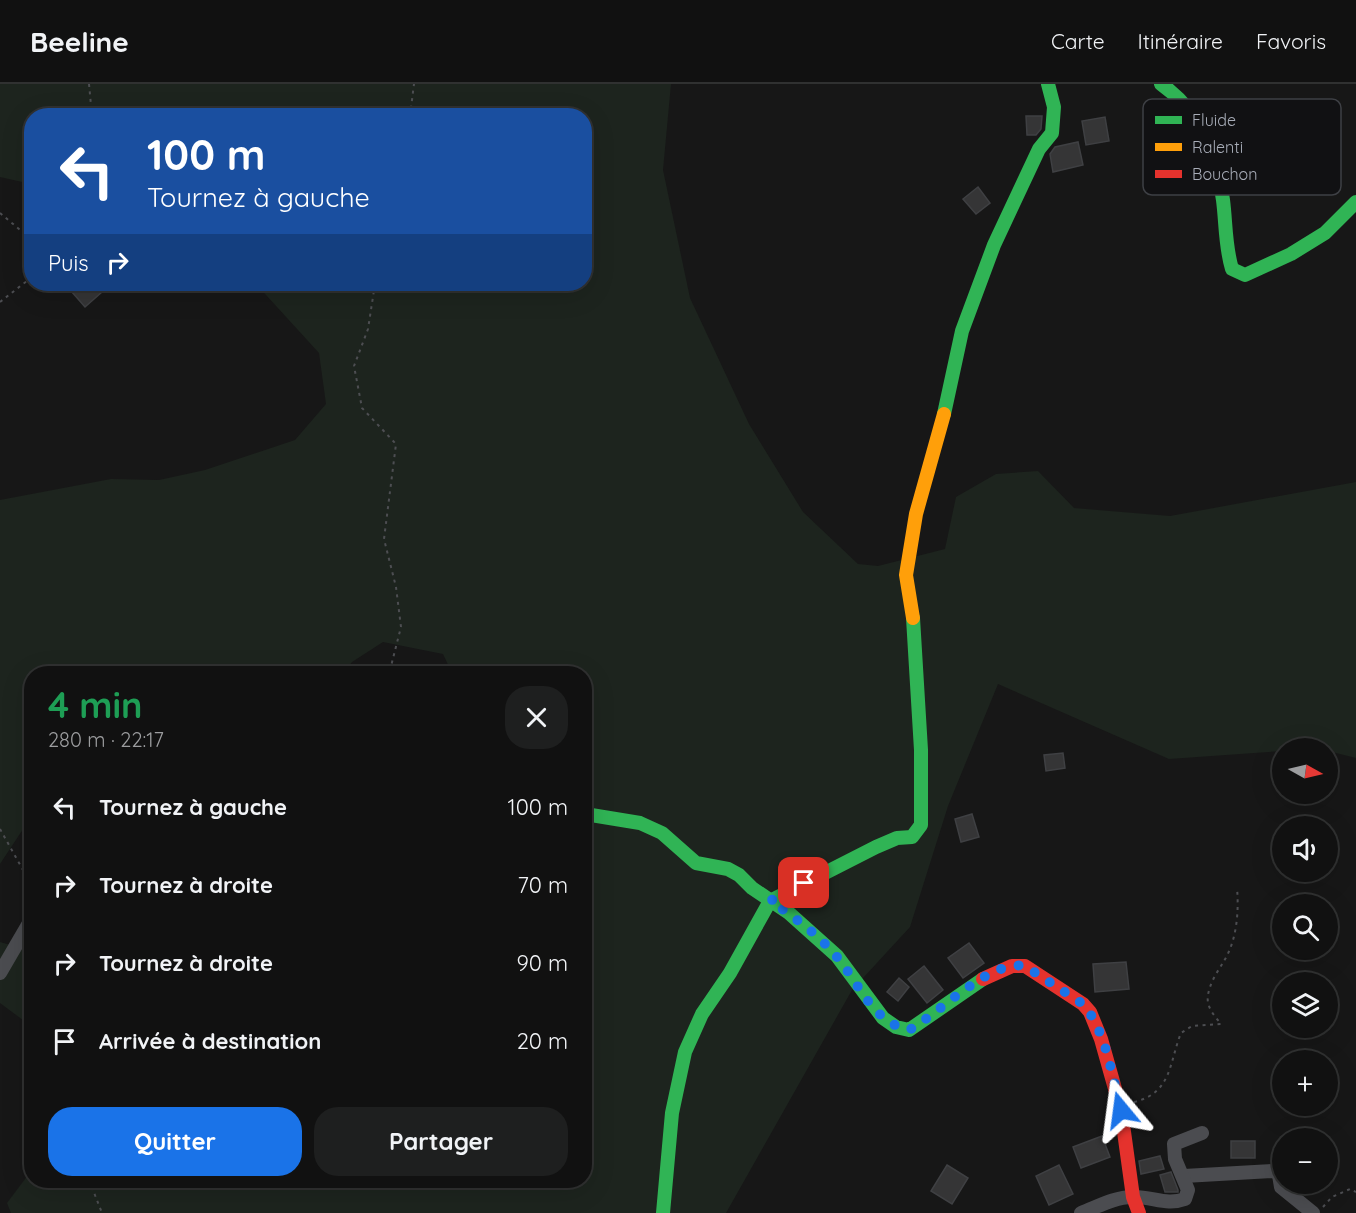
<!DOCTYPE html>
<html lang="fr">
<head>
<meta charset="utf-8">
<style>
	body { margin:0; font-family:Quicksand,sans-serif; background:#1e1f1f; color:#f1f3f6; height:100vh; display:flex; flex-direction:column; font-size:22px; white-space:nowrap }
	* { box-sizing:border-box; margin:0 }
	p { font-size:20px; color:#9c9d9f }
	.icon { flex:none; width:33px; height:33px; fill:none; stroke:currentColor; stroke-width:2; stroke-linecap:round; stroke-linejoin:round }
	.map { position:relative; flex:1; overflow:hidden }
	.details { position:absolute; left:24px; top:582px; width:568px; height:522px; display:flex; flex-direction:column; background:#111; border-radius:24px; box-shadow:0 6px 24px #0002,0 0 0 2px #303131 }
	.details>* { flex:none }
	.guide { position:absolute; left:24px; top:24px; width:568px; height:183px; border-radius:24px; box-shadow:0 6px 24px #0002,0 0 0 2px #303131; background:#1a4fa0; color:#fff; overflow:hidden }
	.needle { width:39px; rotate:98deg }
	.buttons { position:absolute; left:1272px; top:654px; display:grid; gap:12px }
	.buttons a { display:grid; place-items:center; width:66px; height:66px; border-radius:50%; background:#111; box-shadow:0 6px 24px #0002,0 0 0 2px #303131; font-size:30px }
	.pin { position:absolute; display:grid; place-items:center; width:51px; height:51px; color:#fff; margin:-26px; border-radius:12px; box-shadow:0 3px 9px #0006 }
	.me { position:absolute; width:66px; margin:-33px; rotate:344deg; stroke-linejoin:round; filter:drop-shadow(0 0 4px #0008) }
	.turn { display:flex; align-items:center; gap:21px; height:126px; padding:0 24px; font-size:27px }
	.turn .icon { width:78px; height:78px; stroke-width:2.5 }
	.turn b { display:block; font-size:42px; line-height:51px }
	.then { display:flex; align-items:center; height:57px; padding:0 24px; background:#0003; gap:12px; font-size:22px }
	.round { display:grid; place-items:center; flex:none; width:63px; height:63px; border-radius:24px; background:#1e1f1f }
	.headline { display:flex; align-items:center; justify-content:space-between; height:102px; padding:0 24px }
	h1 { font-size:36px; font-weight:700; line-height:45px; color:#1e9e55 }
	.action { display:flex; gap:12px; margin-top:auto; padding:12px 24px }
	.action a { flex:1; height:69px; border-radius:24px; background:#1a73e8; color:#fff; font-size:24px; font-weight:700; line-height:69px; text-align:center }
	.action a+a { background:#1e1f1f; color:#f1f3f6 }
	ul { padding:0; list-style:none }
	li { display:flex; align-items:center; gap:18px; height:78px; padding:0 24px }
	li div { flex:1 }
	li b { display:block; font-size:22px }
	li em { font-style:normal }
	header { display:flex; align-items:center; gap:36px; box-sizing:border-box; height:84px; padding:0 30px; background:#111; border-bottom:2px solid #303131 }
	header strong { font-size:28px }
	nav { display:flex; gap:33px; margin-inline-start:auto; font-size:21px }
	.map>svg:first-child { display:block }
</style>
</head>
<body>
<header>
<strong>Beeline</strong>
<nav><a>Carte</a><a>Itinéraire</a><a>Favoris</a></nav>
</header>
<div class="map">
<svg width="1356" height="1129" viewBox="0 0 1356 1129">
	<rect width="100%" height="100%" fill="#171717"/>
	<g fill="#1d241e">
		<path d="M0,0H671L663,86L690,214L749,340L803,428L858,480L878,482L945,465L956,413L996,390L1038,387L1074,424L1170,432L1356,398V674L1328,667V664H1282V667L1169,675L998,600L948,722L910,843L852,906L726,1129H11L7,1119L31,1087L32,1096H585V590L452,589L443,570L383,558L352,578L343,589L32,590L31,733L0,780V416L111,395L159,396L205,386L295,356L326,320L319,269L256,200H585V32H32L31,100L0,93Z"/>
		<path d="M0,858L31,867V942L0,919Z"/>
	</g>
	<g fill="#353536" stroke="#3f4043" stroke-width="1.5">
		<path d="M1026,32H1042L1041,45L1036,51H1027Z"/>
		<path d="M1105,33L1109,57L1086,61L1082,37Z"/>
		<path d="M1078,58L1083,81L1053,88L1050,70L1055,63Z"/>
		<path d="M978,103L990,119L976,130L963,115Z"/>
		<path d="M82,200H111L85,223L72,208Z"/>
		<path d="M1063,669L1065,684L1046,687L1044,671Z"/>
		<path d="M972,730L979,753L961,758L955,735Z"/>
		<path d="M969,859L984,879L963,894L948,874Z"/>
		<path d="M1126,878L1129,905L1095,908L1093,880Z"/>
		<path d="M924,882L943,906L927,919L908,895Z"/>
		<path d="M899,894L909,903L898,917L887,908Z"/>
		<path d="M1102,1052L1110,1073L1081,1084L1073,1063Z"/>
		<rect x="1231" y="1057" width="24" height="17"/>
		<path d="M1160,1072L1164,1085L1141,1090L1139,1077Z"/>
		<path d="M947,1081L968,1094L952,1120L931,1107Z"/>
		<path d="M1059,1081L1073,1110L1049,1121L1036,1092Z"/>
		<path d="M1171,1088L1178,1106V1108H1165L1160,1091Z"/>
	</g>
	<g fill="none" stroke-linecap="round" stroke-linejoin="round">
		<g stroke="#4d4e52" stroke-width="2" stroke-dasharray="3 4.5" stroke-linecap="butt">
			<path d="M89,0L92,32"/>
			<path d="M410,32L414,0"/>
			<path d="M0,129L32,156"/>
			<path d="M375,200L368,245L354,282L362,324L396,360L384,455L396,503L401,543L389,590"/>
			<path d="M0,218L32,193"/>
			<path d="M0,745L32,802"/>
			<path d="M1134,1018C1172,1009 1169,979 1181,949L1192,942L1221,940C1214,931 1206,923 1208,911C1210,898 1218,887 1224,877C1237,856 1239,827 1237,804"/>
			<path d="M89,1096L102,1129"/>
			<path d="M1323,1123L1332,1113L1350,1105L1356,1108"/>
		</g>
		<g stroke="#4b4c50" stroke-width="14">
			<path d="M0,889L32,834"/>
			<path d="M1184,1092L1274,1087L1279,1091L1281,1103L1313,1129"/>
			<path d="M1081,1129C1097,1123 1115,1113 1132,1113C1152,1112 1166,1122 1185,1115L1188,1106L1175,1075L1174,1060L1202,1049"/>
		</g>
		<g stroke="#30b455" stroke-width="14">
			<path d="M1161,0C1200,27 1217,69 1223,116C1226,139 1225,162 1232,185L1245,191L1291,170L1325,149L1356,118"/>
			<path d="M944,330L962,247L994,161L1039,65L1052,49L1054,23L1048,0"/>
			<path d="M585,730L640,739L662,749L696,779L728,785L739,791L752,804L789,829L837,872L883,934L896,943L909,946L983,895"/>
			<path d="M663,1129L672,1029L685,968L702,930L730,889L770,817L876,763L897,754L912,753L921,741V666L913,534"/>
		</g>
		<path stroke="#ff9f0a" stroke-width="14" d="M913,534L906,491L916,430L944,330"/>
		<path stroke="#e5322d" stroke-width="14" d="M983,895L1012,882H1025L1083,920L1090,928L1101,955L1121,1026L1133,1113L1139,1129"/>
	</g>
	<g fill="none" stroke-linecap="round" stroke-linejoin="round">
		<path stroke="#1a73e8" stroke-width="10" stroke-dasharray="0 18" d="M804,799L770,817C793,832 819,851 837,873C859,899 872,938 909,946C939,930 990,875 1025,882L1083,920C1106,947 1112,992 1121,1026"/>
	</g>
	<rect x="1143" y="15" width="198" height="96" rx="9" fill="#111113" stroke="#3e4045" stroke-width="1.5"/>
	<rect x="1155" y="32" width="27" height="8" fill="#30b455"/>
	<rect x="1155" y="59" width="27" height="8" fill="#ff9f0a"/>
	<rect x="1155" y="86" width="27" height="8" fill="#e5322d"/>
	<g font-size="16" fill="#a8adb8">
		<text x="1192" y="42">Fluide</text>
		<text x="1192" y="69">Ralenti</text>
		<text x="1192" y="96">Bouchon</text>
	</g>
</svg>
<div class="buttons">
<a><svg class="needle" viewBox="-14 -14 28 28"><path d="M0-13l5 13h-10z" fill="#e53935"/><path d="M0 13l5-13h-10z" fill="#9c9d9f"/></svg></a>
<a><svg class="icon" aria-label="sound" viewBox="0 0 24 24"><path d="M4 9h4l5-4v14l-5-4H4zM17 9q2 3 0 6"/></svg></a>
<a><svg class="icon" aria-label="search" viewBox="0 0 24 24"><circle cx="10" cy="10" r="6"/><path d="M15 15l6 6"/></svg></a>
<a><svg class="icon" aria-label="layers" viewBox="0 0 24 24"><path d="M12 4l9 5-9 5-9-5zM3 14l9 5 9-5"/></svg></a>
<a>+</a>
<a>−</a>
</div>
<div class="pin" style="left:804px;top:799px;background:#d93025"><svg class="icon" aria-label="arrive" viewBox="0 0 24 24"><path d="M6 21V4h12l-3 4 3 4H6"/></svg></div>
<svg class="me" style="left:1121px;top:1026px" viewBox="-20 -20 40 40"><path d="M0-17L14 15 0 8-14 15z" fill="#1a73e8" stroke="#fff" stroke-width="4"/></svg>
<div class="guide">
<div class="turn"><svg class="icon" aria-label="left" viewBox="0 0 24 24"><path d="M17 20v-9H6M10 6l-5 5 5 5"/></svg><div><b>100 m</b>Tournez à gauche</div></div>
<div class="then">Puis<svg class="icon" aria-label="right" viewBox="0 0 24 24"><path d="M7 20v-9h11M14 6l5 5-5 5"/></svg></div>
</div>
<section class="details">
<div class="headline"><div><h1>4 min</h1><p>280 m · 22:17</p></div><a class="round"><svg class="icon" aria-label="close" viewBox="0 0 24 24"><path d="M6 6l12 12M18 6L6 18"/></svg></a></div>
<ul>
<li><svg class="icon" aria-label="left" viewBox="0 0 24 24"><path d="M17 20v-9H6M10 6l-5 5 5 5"/></svg><div><b>Tournez à gauche</b></div><em>100 m</em></li>
<li><svg class="icon" aria-label="right" viewBox="0 0 24 24"><path d="M7 20v-9h11M14 6l5 5-5 5"/></svg><div><b>Tournez à droite</b></div><em>70 m</em></li>
<li><svg class="icon" aria-label="right" viewBox="0 0 24 24"><path d="M7 20v-9h11M14 6l5 5-5 5"/></svg><div><b>Tournez à droite</b></div><em>90 m</em></li>
<li><svg class="icon" aria-label="arrive" viewBox="0 0 24 24"><path d="M6 21V4h12l-3 4 3 4H6"/></svg><div><b>Arrivée à destination</b></div><em>20 m</em></li>
</ul>
<div class="action"><a>Quitter</a><a>Partager</a></div>
</section>
</div>
</body>
</html>
